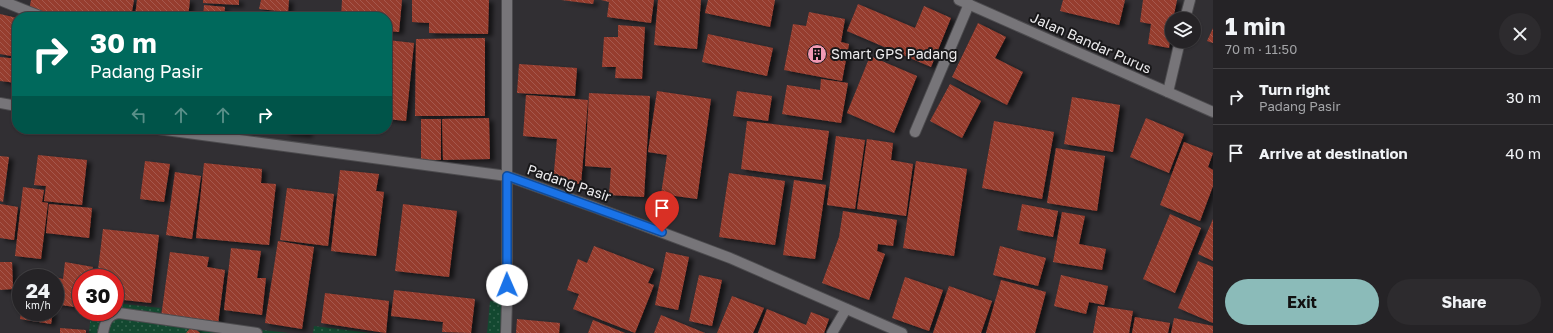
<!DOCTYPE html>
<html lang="en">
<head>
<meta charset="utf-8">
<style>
	body { margin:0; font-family:"Golos Text",sans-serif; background:#2d2b2e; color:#f1f3f6; height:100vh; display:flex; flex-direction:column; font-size:15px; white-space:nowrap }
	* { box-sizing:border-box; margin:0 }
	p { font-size:13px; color:#a3a4a7 }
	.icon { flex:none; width:22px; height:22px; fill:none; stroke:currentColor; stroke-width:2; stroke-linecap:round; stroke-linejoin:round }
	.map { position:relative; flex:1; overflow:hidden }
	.details { display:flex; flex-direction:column; background:#252326; width:340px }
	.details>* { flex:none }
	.top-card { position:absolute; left:12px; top:12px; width:380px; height:122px; border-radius:16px; box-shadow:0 1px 3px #0004,0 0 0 1px #424043; background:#00695c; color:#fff; overflow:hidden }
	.buttons { position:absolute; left:1165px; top:12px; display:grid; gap:8px }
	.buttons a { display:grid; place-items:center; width:36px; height:36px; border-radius:50%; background:#252326; box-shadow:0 1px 3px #0004,0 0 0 1px #424043; font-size:20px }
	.speed { position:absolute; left:12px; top:269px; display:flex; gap:8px; font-size:20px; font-weight:700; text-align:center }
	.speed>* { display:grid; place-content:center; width:52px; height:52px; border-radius:50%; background:#252326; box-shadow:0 1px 3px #0004,0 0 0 1px #424043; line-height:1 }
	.speed small { font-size:10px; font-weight:400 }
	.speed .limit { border:6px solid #d22; background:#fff; color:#111 }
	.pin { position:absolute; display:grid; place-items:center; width:34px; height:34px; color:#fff; margin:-41px -17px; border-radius:50% 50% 50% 0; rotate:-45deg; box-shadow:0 0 4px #0007 }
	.pin .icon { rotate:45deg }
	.me { position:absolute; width:44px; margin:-22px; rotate:359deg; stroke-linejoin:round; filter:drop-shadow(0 0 3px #0008) }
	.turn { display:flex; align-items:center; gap:14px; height:84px; padding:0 12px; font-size:18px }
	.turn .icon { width:52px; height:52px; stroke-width:2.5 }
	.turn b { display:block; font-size:28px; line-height:34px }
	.lanes { display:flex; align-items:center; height:38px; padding:0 12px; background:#0003; justify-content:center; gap:20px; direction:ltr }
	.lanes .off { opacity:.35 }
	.round { display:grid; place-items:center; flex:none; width:42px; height:42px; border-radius:21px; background:#2d2b2e }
	.head { display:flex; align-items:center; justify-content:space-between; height:68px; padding:0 12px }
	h1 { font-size:24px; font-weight:700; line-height:30px }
	.primary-button { display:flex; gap:8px; margin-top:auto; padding:8px 12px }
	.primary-button a { flex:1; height:46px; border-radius:24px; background:#8bbbb9; color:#111; font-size:16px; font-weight:700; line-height:46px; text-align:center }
	.primary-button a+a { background:#2d2b2e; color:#f1f3f6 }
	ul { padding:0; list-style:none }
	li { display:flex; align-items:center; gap:12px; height:56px; padding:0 12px; border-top:1px solid #424043 }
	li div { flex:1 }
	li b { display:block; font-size:15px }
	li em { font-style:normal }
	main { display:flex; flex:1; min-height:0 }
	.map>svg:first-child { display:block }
</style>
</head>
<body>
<main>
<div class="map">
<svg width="1213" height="333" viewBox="0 0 1213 333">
	<defs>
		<pattern id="grass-dots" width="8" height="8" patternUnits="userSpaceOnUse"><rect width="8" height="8" fill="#134830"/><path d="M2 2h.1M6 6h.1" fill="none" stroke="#36634e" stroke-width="1.8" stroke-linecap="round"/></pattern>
		<pattern id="building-back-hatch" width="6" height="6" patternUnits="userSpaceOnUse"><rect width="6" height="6" fill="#963d2f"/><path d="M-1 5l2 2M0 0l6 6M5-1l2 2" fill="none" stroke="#a5594d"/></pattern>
		<filter id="shadow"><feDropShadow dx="4.5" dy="2.5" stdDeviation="2" flood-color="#0009"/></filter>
	</defs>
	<rect width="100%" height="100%" fill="#312f33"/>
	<g fill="url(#grass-dots)">
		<path d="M490,301L505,302L501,333H487Z"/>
		<path d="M115,303L161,308L160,318L289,333H89L91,312H115Z"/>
		<path d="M314,326L371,333H313Z"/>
	</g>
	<g fill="url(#building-back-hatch)" filter="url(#shadow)">
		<path d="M31,0H134L131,17H60L29,11Z"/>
		<path d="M137,0H190L188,17H135Z"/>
		<path d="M203,0H239V5L203,3Z"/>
		<path d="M261,0H289L288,12L259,9Z"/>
		<path d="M342,0H402L399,32L387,31V17H341Z"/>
		<path d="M412,0H489L488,34L429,33V23L412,22Z"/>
		<path d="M561,0H594L593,4Z"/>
		<path d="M601,0H654L651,23L607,17L609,2Z"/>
		<path d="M658,0H701L697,49L654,45Z"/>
		<path d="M708,0H775L770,27L705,13Z"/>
		<path d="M1063,0H1125L1119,25L1060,11Z"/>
		<path d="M1143,0H1177L1173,19H1172L1169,48L1148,44L1151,24L1140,22Z"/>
		<path d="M858,4L915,28L924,6L951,18L931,67L847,31Z"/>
		<path d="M204,5L225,7L224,17H203Z"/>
		<path d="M809,12L845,19L841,42L849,44L842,81L784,70L793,24L806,26Z"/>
		<path d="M0,14L17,18V57L0,54Z"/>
		<path d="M257,14L273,16V17H257Z"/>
		<path d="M978,23L1006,37L995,58L1023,72L1007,105L952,77Z"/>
		<path d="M618,25L645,27L642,79L615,78L616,67H602L604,37H618Z"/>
		<path d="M1213,28V43L1207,41Z"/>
		<path d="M708,34L773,48L767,76L702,62Z"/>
		<path d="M485,38V116H415L416,39Z"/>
		<path d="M387,40L414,43L406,121L387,119Z"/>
		<path d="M870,56L917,76L894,133L847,113Z"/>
		<path d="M0,57L17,59V83L0,81Z"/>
		<path d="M519,64L577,68L575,96L517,93Z"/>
		<path d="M821,79L848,83L841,123L782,114L787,85L820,90Z"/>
		<path d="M950,84L981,101L962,138L930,121Z"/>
		<path d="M657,91L711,99L697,199L661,194L667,155L648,152Z"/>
		<path d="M737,91L772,96L768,121L733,116Z"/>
		<path d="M589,93L650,96L644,197L609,195L611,168L585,166Z"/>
		<path d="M526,95L588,100L581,184L553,182L557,139L523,136Z"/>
		<path d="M1072,97L1120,105L1113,152L1064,144Z"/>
		<path d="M489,118L490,159L443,160L442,119Z"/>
		<path d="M1146,118L1184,134L1169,173L1130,157Z"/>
		<rect x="421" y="119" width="20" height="41"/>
		<path d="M747,121L829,131L822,180L741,169Z"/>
		<path d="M994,121L1054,132L1042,199L982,188Z"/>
		<path d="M285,129H308V135L285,133Z"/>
		<path d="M836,136L865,140L855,209L827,205Z"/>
		<path d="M867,139L893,143L891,160L913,164L906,216L857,209Z"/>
		<path d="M1184,142L1213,153L1208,167L1213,170V186L1200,221L1160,205Z"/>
		<path d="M1056,148L1105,156L1097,211L1047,203Z"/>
		<path d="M38,155L87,160L82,205L44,201L46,186L34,185Z"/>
		<path d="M0,156L9,157L3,202L0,201Z"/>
		<path d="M145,161L170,164L164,202L140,199Z"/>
		<path d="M916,161L967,169L954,256L903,248Z"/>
		<path d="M204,163L262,169L261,183L276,184L269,245L196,238Z"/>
		<path d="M340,170L379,174L376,191L384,192L376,256L331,251Z"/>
		<path d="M175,172L201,176L192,239L166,235Z"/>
		<path d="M729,173L785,181L775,245L719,237Z"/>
		<path d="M794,180L826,185L815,259L783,255Z"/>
		<path d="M23,187L44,190L42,202L48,203L41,259L15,256Z"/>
		<path d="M287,188L334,194L328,246L280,240Z"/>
		<path d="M0,204L18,207L14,240L0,238Z"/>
		<path d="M49,204L92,208L89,238L46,233Z"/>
		<path d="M403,204L457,211L449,277L395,271Z"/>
		<path d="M1022,204L1058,211L1053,237L1017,230Z"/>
		<path d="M843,211L897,220L893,246L878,244L877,251L885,254L869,300L822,283L839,237Z"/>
		<path d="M1062,212L1085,216L1079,244L1106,249L1102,270L1053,262Z"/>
		<path d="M1170,214L1201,228L1175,293L1143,279Z"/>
		<path d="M1213,219V261L1198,254Z"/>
		<path d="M103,229L159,235L151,303L115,299V278H97Z"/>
		<path d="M278,241L314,247L302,329L265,323Z"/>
		<path d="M594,246L654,269L648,283L654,285L635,333L573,309L579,294L567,290L578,259L587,263Z"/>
		<path d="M1000,246L1046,258L1038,286L993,275Z"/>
		<path d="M231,248L261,251L257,278H266L262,315L224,310Z"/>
		<path d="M170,252L209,257L207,267L225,270L218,324L161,317Z"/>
		<path d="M666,252L689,257L678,310L655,305Z"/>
		<path d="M1198,261L1213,267V323L1178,308Z"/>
		<path d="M0,262H12L13,289L0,290Z"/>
		<path d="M65,262L93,267L91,278H81V308L55,304V277L63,279Z"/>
		<path d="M28,273L53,277V278H27Z"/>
		<path d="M699,275L722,280L712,326L689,321Z"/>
		<path d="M1061,275L1108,286L1104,305L1089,302L1086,314L1054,306Z"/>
		<path d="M905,277L943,290L929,331L892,318Z"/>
		<path d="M1001,280L1046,292L1035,333H986Z"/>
		<path d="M949,286L992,301L981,333H933Z"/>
		<path d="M394,290L475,299L471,333L442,332L443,322L391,316Z"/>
		<path d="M325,293L389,301L386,333L321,323Z"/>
		<path d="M732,296L764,308L753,333H717Z"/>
		<path d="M1098,306L1133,311L1129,333H1093Z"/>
		<path d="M767,309L806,325L811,312L829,319L824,333H758Z"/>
		<path d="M21,312H53L51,324L20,319Z"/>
		<path d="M661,315L705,333H654Z"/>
		<path d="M1135,317L1170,323L1168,333H1132Z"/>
		<path d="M1174,318L1213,326V333H1171Z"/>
		<path d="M517,319L560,323L559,333H516Z"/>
		<path d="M593,320L625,333H588Z"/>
		<path d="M192,326L200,333H186Z"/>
		<path d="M60,328L86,330V333H60Z"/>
	</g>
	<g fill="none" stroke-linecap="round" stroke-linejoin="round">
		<defs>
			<g id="lane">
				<path d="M915,132L969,4"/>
				<path d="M103,333C105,322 108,314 119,313L257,333"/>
			</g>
			<g id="street">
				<path d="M0,0L42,17"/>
				<path d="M1185,19L1190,0"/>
				<path d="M1168,92L1180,41"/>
				<path d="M0,103L17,106"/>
				<path d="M158,129L507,176L594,207L730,258L902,333"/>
				<path d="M506,333L507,301V0"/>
				<path d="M832,333L846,309"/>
			</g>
			<path id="secondary" d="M959,0L1213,112"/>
		</defs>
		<use href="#lane" stroke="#4c4b4e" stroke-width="12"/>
		<use href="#street" stroke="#4c4b4e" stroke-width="12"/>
		<use href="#secondary" stroke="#4c4b4e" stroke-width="12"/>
		<use href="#lane" stroke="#777579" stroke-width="10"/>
		<use href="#street" stroke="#777579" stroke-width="10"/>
		<use href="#secondary" stroke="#777579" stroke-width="10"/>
	</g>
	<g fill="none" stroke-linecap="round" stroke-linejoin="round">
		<defs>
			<path id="route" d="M507,285V176L662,232"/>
		</defs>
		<use href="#route" stroke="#114b97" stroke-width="10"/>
		<use href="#route" stroke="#1a73e8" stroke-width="7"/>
	</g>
	<defs>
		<symbol id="building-disc" viewBox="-11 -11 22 22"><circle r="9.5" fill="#f19ab4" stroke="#19181a"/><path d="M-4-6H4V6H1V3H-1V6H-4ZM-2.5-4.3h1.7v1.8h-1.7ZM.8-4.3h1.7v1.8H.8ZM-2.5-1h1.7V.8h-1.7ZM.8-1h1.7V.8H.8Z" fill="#111"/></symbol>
	</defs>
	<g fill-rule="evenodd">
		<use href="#building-disc" x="806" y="43" width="22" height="22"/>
	</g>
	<g text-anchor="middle" stroke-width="4" stroke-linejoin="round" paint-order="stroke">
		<g font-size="14" fill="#edecee" stroke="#19181a">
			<text transform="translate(1091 43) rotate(24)" y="5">Jalan Bandar Purus</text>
			<text transform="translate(569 183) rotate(19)" y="5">Padang Pasir</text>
		</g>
		<g font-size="14" fill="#edecee" stroke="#19181a" text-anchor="start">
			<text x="831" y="59">Smart GPS Padang</text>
		</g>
	</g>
</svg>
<div class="buttons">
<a><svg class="icon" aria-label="layers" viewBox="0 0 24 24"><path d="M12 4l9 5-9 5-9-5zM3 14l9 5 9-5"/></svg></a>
</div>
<div class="speed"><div>24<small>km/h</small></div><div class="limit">30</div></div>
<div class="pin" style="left:662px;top:232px;background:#d93025"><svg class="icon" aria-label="arrive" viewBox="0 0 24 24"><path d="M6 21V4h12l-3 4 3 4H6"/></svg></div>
<svg class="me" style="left:507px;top:285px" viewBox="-20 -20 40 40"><circle r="19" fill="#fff"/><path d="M0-13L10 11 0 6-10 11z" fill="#1a73e8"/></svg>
<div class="top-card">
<div class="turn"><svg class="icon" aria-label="right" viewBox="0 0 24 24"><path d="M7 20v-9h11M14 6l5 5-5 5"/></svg><div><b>30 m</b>Padang Pasir</div></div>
<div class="lanes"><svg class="icon off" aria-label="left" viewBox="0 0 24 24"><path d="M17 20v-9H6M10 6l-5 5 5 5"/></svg><svg class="icon off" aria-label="ahead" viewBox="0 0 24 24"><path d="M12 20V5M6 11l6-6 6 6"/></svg><svg class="icon off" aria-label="ahead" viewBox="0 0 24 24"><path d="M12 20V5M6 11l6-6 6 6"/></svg><svg class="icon" aria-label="right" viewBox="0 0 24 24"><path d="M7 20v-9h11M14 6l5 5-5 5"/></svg></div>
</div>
</div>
<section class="details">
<div class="head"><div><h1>1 min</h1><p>70 m · 11:50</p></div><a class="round"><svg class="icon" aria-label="close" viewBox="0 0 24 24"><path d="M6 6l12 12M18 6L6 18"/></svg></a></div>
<ul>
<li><svg class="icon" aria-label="right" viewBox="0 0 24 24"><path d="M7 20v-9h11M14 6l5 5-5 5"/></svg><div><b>Turn right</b><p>Padang Pasir</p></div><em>30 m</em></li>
<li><svg class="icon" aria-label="arrive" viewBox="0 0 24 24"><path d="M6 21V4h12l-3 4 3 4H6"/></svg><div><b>Arrive at destination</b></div><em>40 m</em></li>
</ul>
<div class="primary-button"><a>Exit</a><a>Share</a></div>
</section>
</main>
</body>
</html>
